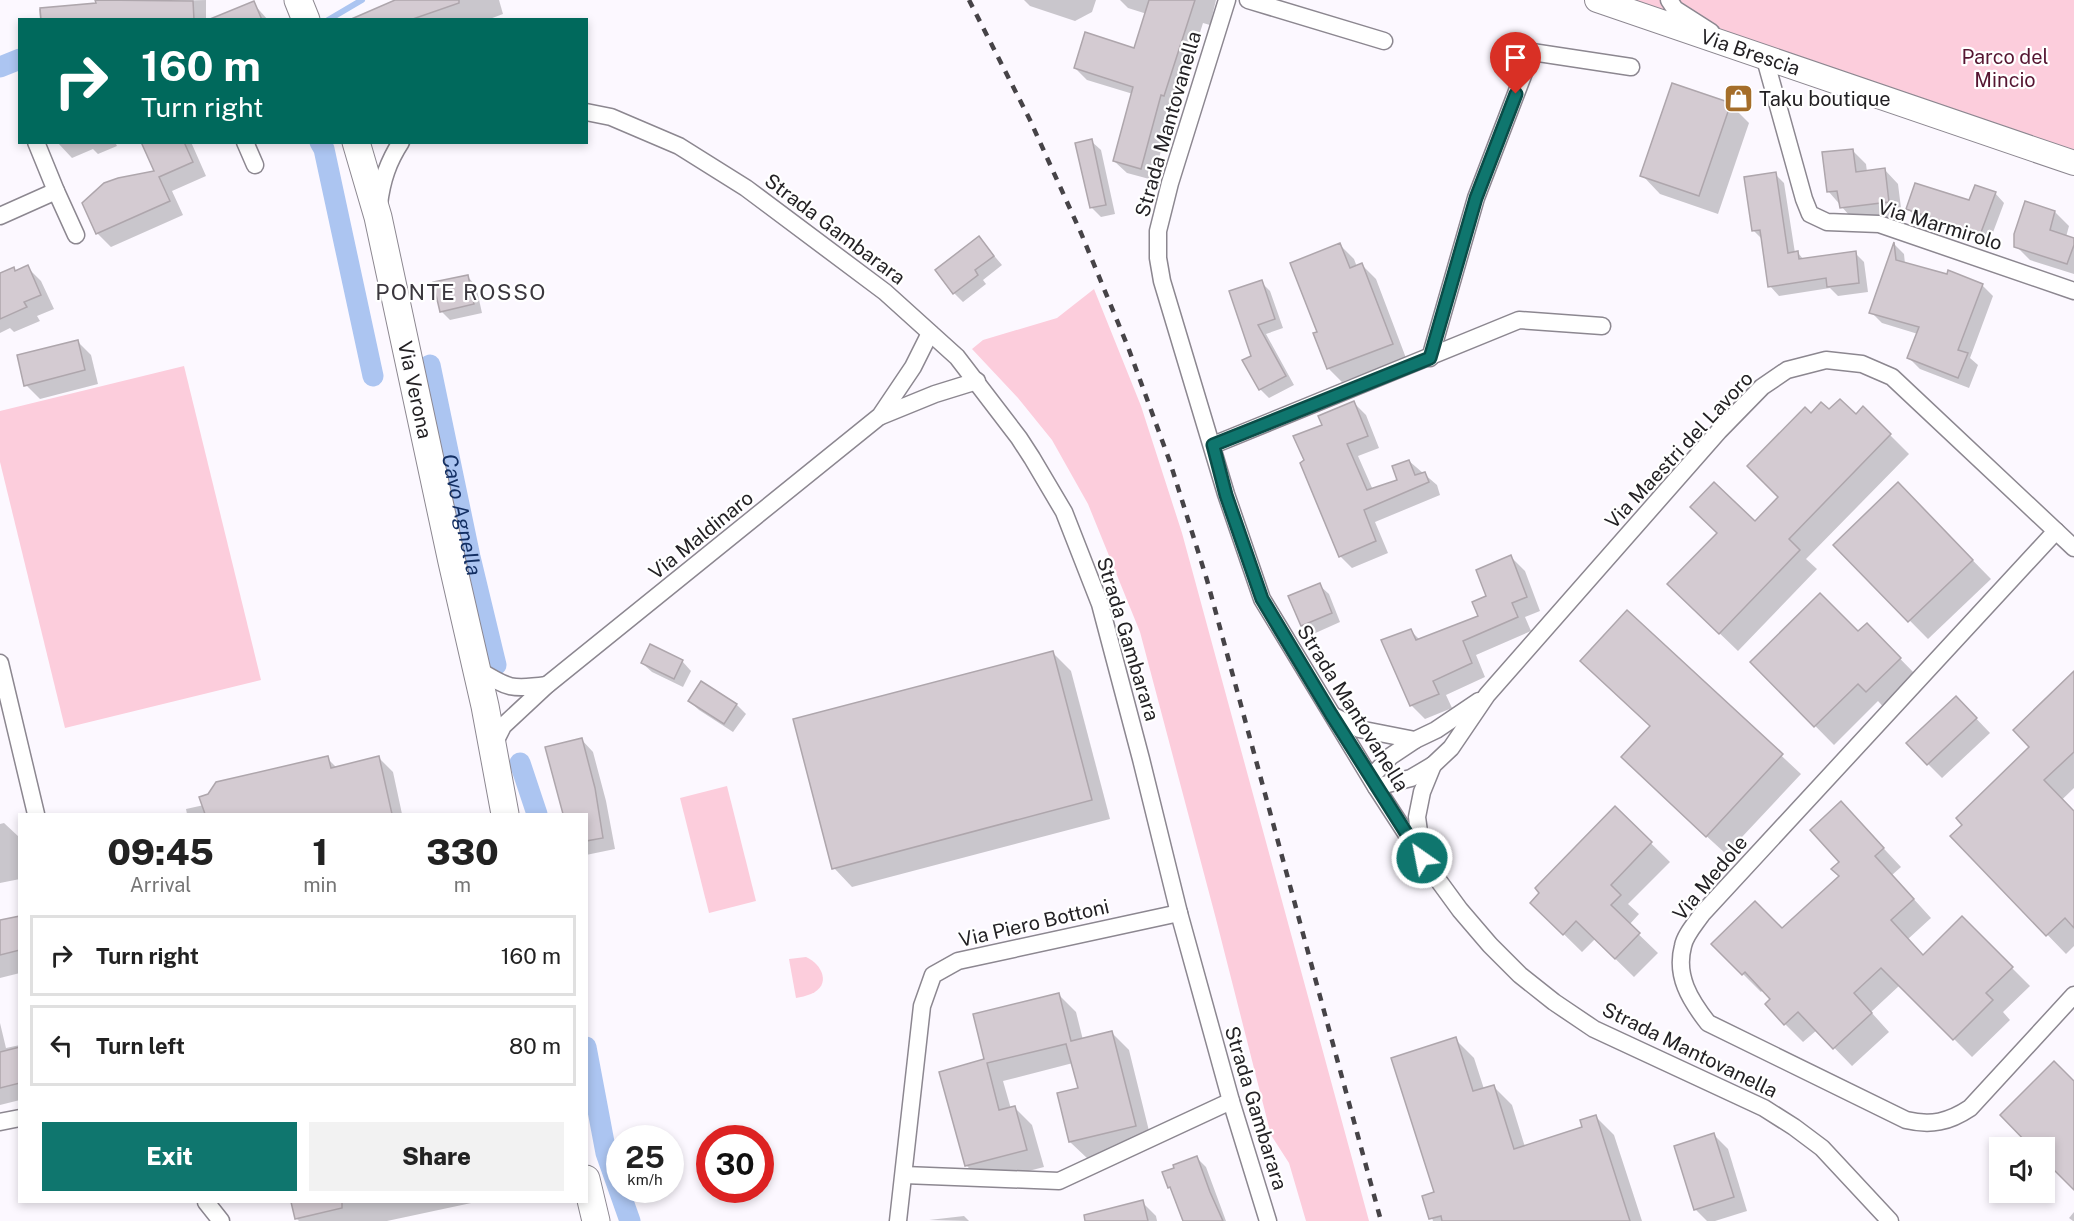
<!DOCTYPE html>
<html lang="en">
<head>
<meta charset="utf-8">
<style>
	body { margin:0; font-family:"Public Sans",sans-serif; background:#f2f2f2; color:#222; height:100vh; display:flex; flex-direction:column; font-size:22px; white-space:nowrap }
	* { box-sizing:border-box; margin:0 }
	p { font-size:20px; color:#767676 }
	.icon { flex:none; width:33px; height:33px; fill:none; stroke:currentColor; stroke-width:2; stroke-linecap:round; stroke-linejoin:round }
	.map { position:relative; flex:1; overflow:hidden }
	.details { position:absolute; left:18px; top:813px; width:570px; height:390px; display:flex; flex-direction:column; background:#fff; border-radius:0px; box-shadow:0 3px 9px #0003 }
	.details>* { flex:none }
	.guide { position:absolute; left:18px; top:18px; width:570px; height:126px; border-radius:0px; box-shadow:0 3px 9px #0003; background:#00695c; color:#fff; overflow:hidden }
	.controls { position:absolute; left:1989px; top:1137px; display:grid; gap:12px }
	.controls a { display:grid; place-items:center; width:66px; height:66px; border-radius:0px; background:#fff; box-shadow:0 3px 9px #0003; font-size:30px }
	.speed { position:absolute; left:606px; top:1125px; display:flex; gap:12px; font-size:30px; font-weight:700; text-align:center }
	.speed>* { display:grid; place-content:center; width:78px; height:78px; border-radius:50%; background:#fff; box-shadow:0 3px 9px #0003; line-height:1 }
	.speed small { font-size:15px; font-weight:400 }
	.speed .limit { border:9px solid #d22; background:#fff; color:#111 }
	.pin { position:absolute; display:grid; place-items:center; width:51px; height:51px; color:#fff; margin:-62px -26px; border-radius:50% 50% 50% 0; rotate:-45deg; box-shadow:0 0 6px #0007 }
	.pin .icon { rotate:45deg }
	.me { position:absolute; width:66px; margin:-33px; rotate:327deg; stroke-linejoin:round; filter:drop-shadow(0 0 4px #0008) }
	.turn { display:flex; align-items:center; gap:21px; height:126px; padding:0 24px; font-size:27px }
	.turn .icon { width:78px; height:78px; stroke-width:2.5 }
	.turn b { display:block; font-size:42px; line-height:51px }
	.eta { display:flex; justify-content:space-evenly; align-items:center; height:102px; text-align:center }
	.eta b { font-size:36px; font-weight:800; line-height:42px }
	.primary-button { display:flex; gap:12px; margin-top:auto; padding:12px 24px }
	.primary-button a { flex:1; height:69px; border-radius:0px; background:#0f766e; color:#fff; font-size:24px; font-weight:800; line-height:69px; text-align:center }
	.primary-button a+a { background:#f2f2f2; color:#222 }
	ul { padding:0; list-style:none }
	li { display:flex; align-items:center; gap:18px; height:81px; margin:0 12px 9px; padding:0 12px; border:3px solid #e0e0e0; border-radius:0px }
	li div { flex:1 }
	li b { display:block; font-size:22px }
	li em { font-style:normal }
	.map>svg:first-child { display:block }
</style>
</head>
<body>
<div class="map">
<svg width="2074" height="1221" viewBox="0 0 2074 1221">
	<rect width="100%" height="100%" fill="#fcf8ff"/>
	<g fill="#fccddc">
		<path d="M1593,0H2074V162Z"/>
		<path d="M1094,289L1141,406L1182,533L1369,1221H1306L1289,1163L1271,1135L1216,919L1140,632L1088,504L1052,440L1018,398L972,349L983,340L1057,318Z"/>
		<path d="M184,366L261,680L65,728L0,462V411Z"/>
		<path d="M727,786L756,901L709,913L680,798Z"/>
		<path d="M806,957C822,964 832,985 811,994C806,996 801,997 796,998L789,959Z"/>
	</g>
	<g fill="#0003">
		<path d="M114,0H135L137,2L206,0V20H40L39,9L97,5V1Z"/>
		<path d="M399,0H499L503,14L487,20H367Z"/>
		<path d="M1024,0H1096L1092,12L1075,21L1030,6Z"/>
		<path d="M1120,0H1216L1210,25L1203,23L1176,108L1173,107L1153,180L1127,173L1114,161L1133,94L1087,80L1075,68L1135,50L1147,14L1128,8Z"/>
		<path d="M253,3L268,20H214Z"/>
		<path d="M1730,104L1749,123L1718,214L1660,194L1642,175Z"/>
		<path d="M1091,141L1101,150L1115,214L1101,217L1092,208L1077,144Z"/>
		<path d="M57,142H115L117,146L98,154L93,149L72,158Z"/>
		<path d="M143,142H191L206,176L172,191L183,215L111,247L97,233L156,172Z"/>
		<path d="M1852,150L1866,164L1867,172L1884,169L1898,184L1902,216L1855,222L1829,192Z"/>
		<path d="M1775,174L1784,183L1795,253H1798L1804,260L1855,253L1864,262L1868,292L1838,296L1830,288L1779,296L1770,286L1763,240L1753,230Z"/>
		<path d="M1995,193L2004,203L1989,243L1917,218L1908,209L1970,202Z"/>
		<path d="M2055,212L2069,226L2066,237L2074,240V274L2030,260L2016,246Z"/>
		<path d="M979,238L1002,265L983,280L986,284L963,302L954,293Z"/>
		<path d="M1894,244L1904,254L1905,264L1982,285L1993,296L1970,358L1978,365L1969,388L1920,369L1909,358L1918,334L1882,323L1871,312Z"/>
		<path d="M1340,245L1354,259L1357,267L1362,265L1376,279L1406,358L1342,382L1328,368Z"/>
		<path d="M27,267L41,281L54,309L37,316L40,321L14,332L10,328L0,333V274L13,268L16,272Z"/>
		<path d="M467,276L476,286L482,313L450,320L441,311Z"/>
		<path d="M1261,282L1270,291L1283,328L1266,334L1294,385L1269,398L1260,389L1252,357Z"/>
		<path d="M77,341L91,355L98,384L40,399L26,385Z"/>
		<path d="M1354,403L1366,415L1379,448L1358,456L1373,490L1399,481L1409,461L1437,485L1440,495L1375,522L1388,553L1352,568L1340,556L1306,460L1324,425Z"/>
		<path d="M1863,408L1909,454L1806,559L1817,569L1738,651L1688,603L1780,497L1811,415L1829,412L1856,416Z"/>
		<path d="M1898,484L1991,579L1928,639L1835,545Z"/>
		<path d="M1511,557L1525,571L1540,611L1525,617L1531,631L1476,655L1485,677L1446,695L1452,708L1425,719L1411,705L1410,630L1420,640L1480,617L1488,597Z"/>
		<path d="M1319,585L1329,594L1340,622L1311,635L1302,626L1290,597Z"/>
		<path d="M1627,612L1801,774L1726,854L1641,776L1652,727Z"/>
		<path d="M1867,625L1918,677L1886,710L1878,701L1834,745L1752,662L1858,633Z"/>
		<path d="M1052,652L1071,671L1110,819L852,887L834,868Z"/>
		<path d="M682,661L691,671L683,687L652,672L642,663Z"/>
		<path d="M2074,673V788L2038,823L2074,813V946L2066,954L1952,836L1964,825L2031,747Z"/>
		<path d="M701,683L737,705L746,714L733,732L699,710L689,701Z"/>
		<path d="M1970,712L1990,733L1942,778L1928,764Z"/>
		<path d="M581,739L593,752L606,801L615,849L586,855V814H564L562,800Z"/>
		<path d="M327,758L337,768L379,758L393,772L402,814H187L186,809L204,805L209,795Z"/>
		<path d="M1615,808L1670,862L1628,904L1639,914L1629,925L1658,953L1634,977L1595,939L1582,952L1532,903Z"/>
		<path d="M1859,822L1901,867L1892,875L1931,918L1908,939L1923,956L1962,918L2030,986L2003,1012L2010,1020L1972,1057L1900,985L1871,1012L1889,1032L1852,1066L1817,1030L1803,1042L1785,1024L1772,999L1763,990L1761,992L1713,944L1782,930L1841,876V862Z"/>
		<path d="M4,823L19,837L20,879L0,883V824Z"/>
		<path d="M20,917V973L0,978V922Z"/>
		<path d="M1059,995L1076,1012L1083,1040L1111,1032L1129,1050L1152,1143L1088,1159L1070,1142L1079,1089L1073,1063L1003,1081L1011,1109L1015,1108L1032,1125L1044,1167L983,1183L966,1165L986,1060Z"/>
		<path d="M0,1023L6,1048L20,1045V1100L0,1105Z"/>
		<path d="M1455,1039L1474,1058L1484,1089L1493,1086L1512,1105L1525,1147L1584,1128L1596,1117L1614,1135L1642,1221H1433L1424,1197L1436,1193Z"/>
		<path d="M1714,1135L1728,1149L1747,1211L1715,1221H1707L1695,1209Z"/>
		<path d="M1197,1158L1206,1167L1226,1221H1185L1174,1192L1169,1187Z"/>
		<path d="M293,1202H476L387,1221H299L296,1218Z"/>
		<path d="M1142,1202L1156,1216L1157,1221H1087Z"/>
		<path d="M2074,1212V1221H2073L2069,1218Z"/>
		<path d="M964,1216L969,1221L929,1220Z"/>
	</g>
	<g fill="none" stroke-linecap="round" stroke-linejoin="round">
		<path stroke="#acc5f1" stroke-width="6" d="M328,20L362,0"/>
		<g stroke="#acc5f1" stroke-width="21">
			<path d="M0,67L20,59"/>
			<path d="M320,142L324,149L373,376"/>
			<path id="s1" d="M430,365L470,557L496,665"/>
			<path d="M520,763L537,814"/>
			<path d="M586,1047L606,1153L630,1221"/>
		</g>
	</g>
	<g fill="#d4cbd2" stroke="#aea6ac" stroke-width="1.5">
		<path d="M95,0L193,1L194,20H41L40,8L96,3Z"/>
		<path d="M395,0H459V3L410,20H349Z"/>
		<path d="M1149,0H1195L1164,96L1161,95L1141,169L1113,161L1133,87L1074,68L1085,32L1134,48Z"/>
		<path d="M254,1L262,20H210V19Z"/>
		<path d="M1672,83L1731,103L1699,196L1640,176Z"/>
		<path d="M1092,139L1106,205L1090,208L1075,143Z"/>
		<path d="M141,142H184L193,162L159,177L170,201L96,234L82,203L104,183L118,178L154,171Z"/>
		<path d="M1853,149L1856,172L1885,168L1889,202L1840,208L1837,191L1827,192L1822,152Z"/>
		<path d="M1776,172L1788,253L1798,251L1799,259L1856,251L1859,283L1827,287L1826,278L1768,287L1760,230L1752,231L1744,177Z"/>
		<path d="M1915,183L1969,200L1975,185L1996,192L1980,235L1906,209Z"/>
		<path d="M2025,201L2055,211L2050,230L2074,238V245L2067,264L2014,247V234Z"/>
		<path d="M979,236L994,256L975,270L978,275L953,294L935,270Z"/>
		<path d="M1894,242L1896,260L1947,274L1948,270L1983,284L1958,350L1968,353L1958,378L1907,358L1919,327L1869,313Z"/>
		<path d="M1340,243L1350,268L1362,263L1393,344L1327,369L1313,333L1317,332L1290,263Z"/>
		<path d="M28,265L41,295L24,302L27,307L0,319V273L14,267L15,271Z"/>
		<path d="M468,275L474,304L440,312L433,282Z"/>
		<path d="M1262,280L1275,319L1258,325L1286,376L1259,390L1242,360L1251,356L1229,291Z"/>
		<path d="M78,340L85,370L24,386L17,355Z"/>
		<path d="M1840,399L1856,414L1863,406L1891,434L1789,539L1800,550L1719,634L1667,584L1717,533L1690,507L1714,482L1755,521L1778,497L1747,466L1805,407L1811,413L1821,402L1829,409Z"/>
		<path d="M1354,401L1368,436L1347,444L1367,490L1397,480L1392,466L1409,460L1415,475L1425,472L1429,482L1364,510L1376,541L1339,557L1300,463L1304,460L1293,436L1322,425L1318,416Z"/>
		<path d="M1898,482L1973,560L1908,622L1833,545Z"/>
		<path d="M1511,555L1527,597L1512,603L1518,617L1463,641L1472,663L1433,681L1439,694L1410,706L1381,640L1411,629L1416,640L1478,616L1472,602L1486,596L1476,570Z"/>
		<path d="M1320,583L1332,613L1301,626L1288,596Z"/>
		<path d="M1820,593L1858,631L1867,623L1901,658L1866,692L1858,684L1814,727L1750,662Z"/>
		<path d="M1627,610L1783,754L1706,837L1621,757L1650,726L1580,661Z"/>
		<path d="M650,644L683,660L674,679L641,663Z"/>
		<path d="M1053,651L1092,800L832,869L793,719Z"/>
		<path d="M2074,671V752L2044,780L2074,811V928L2065,918L2046,936L1950,836L1962,825L1956,818L2029,747L2013,730Z"/>
		<path d="M701,681L737,704L724,724L688,701Z"/>
		<path d="M1956,696L1977,718L1927,765L1906,743Z"/>
		<path d="M582,738L595,788L603,838L586,841V814H563L545,747Z"/>
		<path d="M328,756L331,768L379,756L392,814H205L199,797L208,794L216,782Z"/>
		<path d="M1841,801L1884,848L1875,856L1914,899L1891,920L1923,955L1962,916L2013,967L1986,993L1993,1000L1953,1040L1881,968L1854,993L1872,1013L1833,1049L1798,1012L1784,1025L1765,1004L1770,999L1745,972L1742,975L1711,944L1755,901L1782,928L1839,876L1831,869L1839,862L1810,830Z"/>
		<path d="M1615,806L1652,842L1611,885L1621,895L1611,905L1640,933L1615,959L1576,921L1563,935L1530,903L1539,893L1535,888Z"/>
		<path d="M20,916V950L0,955V920Z"/>
		<path d="M1059,993L1071,1041L1112,1031L1136,1126L1069,1142L1057,1093L1078,1088L1066,1044L987,1063L999,1110L1015,1106L1027,1150L965,1166L939,1072L984,1059L973,1014Z"/>
		<path d="M1456,1037L1473,1091L1494,1085L1514,1149L1582,1127L1580,1120L1596,1115L1630,1221H1442L1441,1216L1429,1219L1422,1196L1434,1192L1391,1058Z"/>
		<path d="M20,1047V1083L0,1088V1052Z"/>
		<path d="M2054,1061L2074,1081V1190L2044,1160V1148H2032L2000,1115Z"/>
		<path d="M1714,1133L1734,1197L1694,1210L1674,1146Z"/>
		<path d="M1197,1156L1210,1192L1223,1221H1183L1170,1187L1168,1188L1162,1172L1174,1168L1173,1165Z"/>
		<path d="M1143,1200L1148,1221H1085L1084,1215Z"/>
		<path d="M291,1202H342V1208L295,1219Z"/>
	</g>
	<g fill="none" stroke-linecap="round" stroke-linejoin="round">
		<defs>
			<g id="minor">
				<path d="M1227,0L1170,183L1158,231V258L1162,281L1226,494L1262,599L1376,787L1422,858L1460,910L1490,945L1520,975L1554,1002L1594,1029L1764,1108L1794,1127L1822,1148L1890,1221"/>
				<path d="M1248,0L1384,41"/>
				<path d="M1669,0L1675,9L1711,32"/>
				<path d="M1765,59L1804,199L1810,214L1827,222L1879,224L2074,291"/>
				<path d="M586,112L611,117L679,146L746,188L885,292L957,357L1019,438L1032,458L1064,512L1100,604L1141,759L1179,913L1231,1101L1268,1221"/>
				<path d="M36,142L56,191"/>
				<path d="M245,142L255,165"/>
				<path d="M379,204C382,180 388,162 401,142"/>
				<path d="M0,216L56,191L76,235"/>
				<path d="M1430,358L1476,198L1532,52L1631,67"/>
				<path d="M881,416L935,394L977,381"/>
				<path d="M1213,445L1519,320L1602,326"/>
				<path d="M2056,531L1702,914C1696,923 1685,935 1683,946C1675,976 1690,1000 1708,1023L1906,1120C1931,1126 1949,1122 1970,1108L2074,995"/>
				<path d="M0,663L36,814"/>
				<path d="M477,669C508,688 510,690 547,685"/>
				<path d="M1334,716L1359,729L1415,740L1436,730L1479,701"/>
				<path d="M493,746L503,726L547,685L880,416L913,367L930,333"/>
				<path d="M1371,777L1391,756L1415,740"/>
				<path d="M1376,787L1411,778L1433,765"/>
				<path d="M1422,854L1417,817L1422,792L1433,765L1451,748L1487,695L1719,431L1762,387L1787,370L1826,360L1862,364L1892,377L2074,548"/>
				<path d="M0,1122L20,1118"/>
				<path d="M904,1175L1059,1181L1231,1101"/>
				<path d="M206,1202L221,1221"/>
				<path d="M898,1221L922,1006L933,975L958,961L1179,913"/>
			</g>
			<g id="secondary">
				<path id="s2" d="M1597,0L2074,163"/>
			</g>
			<g id="primary">
				<path d="M298,0L306,20"/>
				<path id="s3" d="M356,142L378,217L452,562L485,706L505,814"/>
				<path d="M586,1179L596,1221"/>
			</g>
		</defs>
		<use href="#minor" stroke="#8c8790" stroke-width="19"/>
		<use href="#secondary" stroke="#8c8790" stroke-width="26"/>
		<use href="#primary" stroke="#8c8790" stroke-width="29"/>
		<use href="#minor" stroke="#fff" stroke-width="16"/>
		<use href="#secondary" stroke="#fff" stroke-width="24"/>
		<use href="#primary" stroke="#fff" stroke-width="27"/>
		<path stroke="#464347" stroke-width="4.5" stroke-dasharray="8 8" stroke-linecap="butt" d="M969,0L1030,120L1081,233L1128,347L1170,462L1207,580L1381,1221"/>
	</g>
	<g fill="none" stroke-linecap="round" stroke-linejoin="round">
		<defs>
			<path id="route" d="M1422,858L1331,714L1262,599L1226,495L1213,445L1430,358L1476,198L1516,94"/>
		</defs>
		<use href="#route" stroke="#0a4d48" stroke-width="15"/>
		<use href="#route" stroke="#0f766e" stroke-width="10"/>
	</g>
	<defs>
		<symbol id="shop-square" viewBox="-11 -11 22 22"><rect x="-9" y="-9" width="18" height="18" rx="4" fill="#a56e2a" stroke="#fff"/><path d="M-5-2.5h2.3a2.7 3.5 0 0 1 5.4 0H5L5.5 6h-11ZM-1.5-2.5h3a1.5 2.3 0 0 0-3 0Z" fill="#fff"/></symbol>
	</defs>
	<g fill-rule="evenodd">
		<use href="#shop-square" x="1722" y="82" width="33" height="33"/>
	</g>
	<g text-anchor="middle" stroke-width="4.5" stroke-linejoin="round" paint-order="stroke">
		<g font-size="20" fill="#232124" stroke="#fff">
			<text dy="7" stroke="none"><textPath href="#s2" startOffset="162">Via Brescia</textPath></text>
			<text transform="translate(1168 124) rotate(-74)" y="7">Strada Mantovanella</text>
			<text transform="translate(1940 225) rotate(17)" y="7">Via Marmirolo</text>
			<text transform="translate(835 229) rotate(37)" y="7">Strada Gambarara</text>
			<text dy="7" stroke="none"><textPath href="#s3" startOffset="255">Via Verona</textPath></text>
			<text transform="translate(1679 450) rotate(-47)" y="7">Via Maestri del Lavoro</text>
			<text transform="translate(701 535) rotate(-39)" y="7">Via Maldinaro</text>
			<text transform="translate(1128 639) rotate(73)" y="7">Strada Gambarara</text>
			<text transform="translate(1353 708) rotate(58)" y="7">Strada Mantovanella</text>
			<text transform="translate(1710 878) rotate(-50)" y="7">Via Medole</text>
			<text transform="translate(1034 923) rotate(-13)" y="7">Via Piero Bottoni</text>
			<text transform="translate(1690 1050) rotate(26)" y="7">Strada Mantovanella</text>
			<text transform="translate(1256 1108) rotate(73)" y="7">Strada Gambarara</text>
		</g>
		<g font-size="20" fill="#561632" stroke="#fff">
			<text x="2005" y="64">Parco del<tspan x="2005" dy="23">Mincio</tspan></text>
		</g>
		<g font-size="20" fill="#232124" stroke="#fff" text-anchor="start">
			<text x="1759" y="106">Taku boutique</text>
		</g>
		<g font-size="21" font-style="italic" fill="#132f63" stroke="#fff">
			<text dy="7" stroke="none"><textPath href="#s1" startOffset="153">Cavo Agnella</textPath></text>
		</g>
		<g font-size="22" letter-spacing="1.5" fill="#3b373e" stroke="#fff">
			<text x="461" y="300">PONTE ROSSO</text>
		</g>
	</g>
</svg>
<div class="controls">
<a><svg class="icon" aria-label="sound" viewBox="0 0 24 24"><path d="M4 9h4l5-4v14l-5-4H4zM17 9q2 3 0 6"/></svg></a>
</div>
<div class="speed"><div>25<small>km/h</small></div><div class="limit">30</div></div>
<div class="pin" style="left:1516px;top:94px;background:#d93025"><svg class="icon" aria-label="arrive" viewBox="0 0 24 24"><path d="M6 21V4h12l-3 4 3 4H6"/></svg></div>
<svg class="me" style="left:1422px;top:858px" viewBox="-20 -20 40 40"><circle r="17" fill="#0f766e" stroke="#fff" stroke-width="3"/><path d="M0-11L8 9 0 5-8 9z" fill="#fff"/></svg>
<div class="guide">
<div class="turn"><svg class="icon" aria-label="right" viewBox="0 0 24 24"><path d="M7 20v-9h11M14 6l5 5-5 5"/></svg><div><b>160 m</b>Turn right</div></div>
</div>
<section class="details">
<div class="eta">
<div><b>09:45</b><p>Arrival</p></div>
<div><b>1</b><p>min</p></div>
<div><b>330</b><p>m</p></div>
</div>
<ul>
<li><svg class="icon" aria-label="right" viewBox="0 0 24 24"><path d="M7 20v-9h11M14 6l5 5-5 5"/></svg><div><b>Turn right</b></div><em>160 m</em></li>
<li><svg class="icon" aria-label="left" viewBox="0 0 24 24"><path d="M17 20v-9H6M10 6l-5 5 5 5"/></svg><div><b>Turn left</b></div><em>80 m</em></li>
</ul>
<div class="primary-button"><a>Exit</a><a>Share</a></div>
</section>
</div>
</body>
</html>
